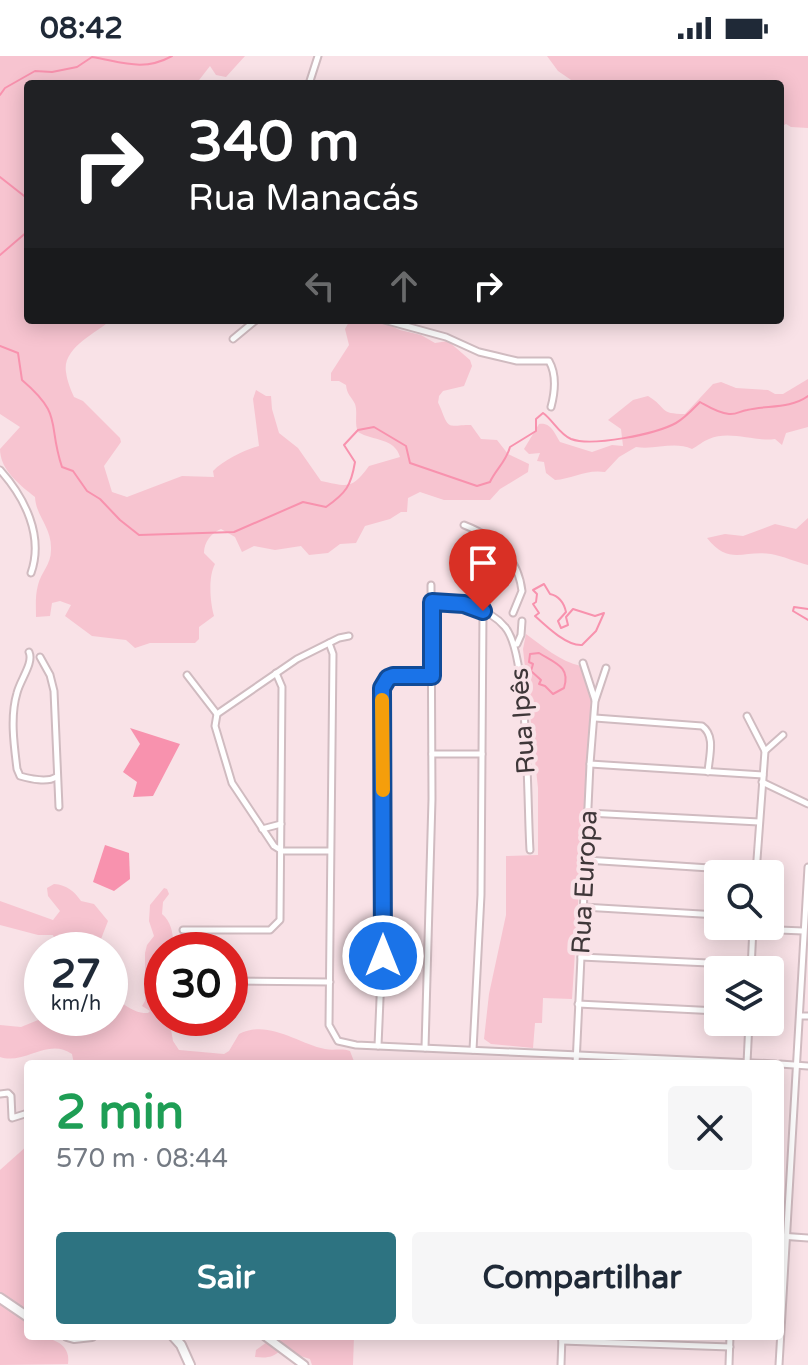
<!DOCTYPE html>
<html lang="pt">
<head>
<meta charset="utf-8">
<style>
	body { margin:0; font-family:"Varela Round",sans-serif; background:#f6f6f7; color:#1f2937; height:100vh; display:flex; flex-direction:column; font-size:30px; white-space:nowrap }
	* { box-sizing:border-box; margin:0 }
	p { font-size:26px; color:#747a83 }
	.icon { flex:none; width:44px; height:44px; fill:none; stroke:currentColor; stroke-width:2; stroke-linecap:round; stroke-linejoin:round }
	.map { position:relative; flex:1; overflow:hidden }
	.side { position:absolute; left:24px; top:1004px; width:760px; height:280px; display:flex; flex-direction:column; background:#fff; border-radius:8px; box-shadow:0 4px 20px #0003 }
	.side>* { flex:none }
	.hud { position:absolute; left:24px; top:24px; width:760px; height:244px; border-radius:8px; box-shadow:0 4px 20px #0003; background:#202124; color:#fff; overflow:hidden }
	.controls { position:absolute; left:704px; top:804px; display:grid; gap:16px }
	.controls a { display:grid; place-items:center; width:80px; height:80px; border-radius:8px; background:#fff; box-shadow:0 4px 20px #0003; font-size:40px }
	.speed { position:absolute; left:24px; top:876px; display:flex; gap:16px; font-size:40px; font-weight:700; text-align:center }
	.speed>* { display:grid; place-content:center; width:104px; height:104px; border-radius:50%; background:#fff; box-shadow:0 4px 20px #0003; line-height:1 }
	.speed small { font-size:20px; font-weight:400 }
	.speed .limit { border:12px solid #d22; background:#fff; color:#111 }
	.pin { position:absolute; display:grid; place-items:center; width:68px; height:68px; color:#fff; margin:-82px -34px; border-radius:50% 50% 50% 0; rotate:-45deg; box-shadow:0 0 8px #0007 }
	.pin .icon { rotate:45deg }
	.me { position:absolute; width:88px; margin:-44px; rotate:0deg; stroke-linejoin:round; filter:drop-shadow(0 0 6px #0008) }
	.turn { display:flex; align-items:center; gap:28px; height:168px; padding:0 32px; font-size:36px }
	.turn .icon { width:104px; height:104px; stroke-width:2.5 }
	.turn b { display:block; font-size:56px; line-height:68px }
	.lanes { display:flex; align-items:center; height:76px; padding:0 32px; background:#0003; justify-content:center; gap:40px; direction:ltr }
	.lanes .off { opacity:.35 }
	.round { display:grid; place-items:center; flex:none; width:84px; height:84px; border-radius:8px; background:#f6f6f7 }
	.head { display:flex; align-items:center; justify-content:space-between; height:136px; padding:0 32px }
	h1 { font-size:48px; font-weight:700; line-height:60px; color:#1e9e55 }
	.cta { display:flex; gap:16px; margin-top:auto; padding:16px 32px }
	.cta a { flex:1; height:92px; border-radius:8px; background:#2d7381; color:#fff; font-size:32px; font-weight:700; line-height:92px; text-align:center }
	.cta a+a { background:#f6f6f7; color:#1f2937 }
	.status { display:flex; justify-content:space-between; align-items:center; height:56px; padding:0 40px; background:#fff; direction:ltr }
	.status svg { height:22px; fill:currentColor }
	.map>svg:first-child { display:block }
</style>
</head>
<body>
<div class="status"><b>08:42</b><svg viewBox="0 0 49 12"><path d="M0 12V9h3v3zM5 12V6h3v6zM10 12V3h3v9zM15 12V0h3v12zM26 1h20v11H26zM47 4h2v5h-2z"/></svg></div>
<div class="map">
<svg width="808" height="1309" viewBox="0 0 808 1309">
	<rect width="100%" height="100%" fill="#f9e2e7"/>
	<g fill="#f7c4d0">
		<path d="M0,0H245L226,21L216,19L210,10L196,28H121L103,24L91,28H28V264H111C96,277 62,292 66,316C67,325 71,334 74,341L83,345L120,382L121,386L104,410L112,436L127,441L182,420L214,421L213,415C224,404 244,394 259,390L253,343L256,334L266,340H271L272,353L279,377L298,392L321,425C349,431 352,433 369,410L400,401C395,382 373,385 358,376C354,367 358,357 355,348C351,340 347,339 346,329L339,325H331V317L349,289L345,273L350,264H377L400,274L421,279L435,287L448,285L470,304L472,310L464,330L443,335L439,340C438,350 437,343 441,353C449,375 449,369 471,369L481,383L497,384L508,398L529,408L528,416L500,433L490,444H444L420,436L408,442L407,456H401L390,463L365,470L356,487L340,488L328,497L309,499L301,490L275,494L254,490L242,496L235,481L221,473C211,477 204,486 204,497L215,508C208,521 210,546 214,560L199,571V583L195,587H150L135,592L126,584L92,580L65,560L71,549L60,545L52,547L50,560L36,561C36,551 35,540 38,529C41,516 51,509 51,494C52,471 36,461 35,441C20,429 0,414 0,393L20,371L0,358Z"/>
		<path d="M547,0H808V72L791,71L786,68L780,71V28H577L558,15Z"/>
		<path d="M808,323V371L786,377L782,389L775,383C754,386 730,374 709,383C703,385 698,390 692,393C674,385 656,394 636,391L619,401L605,416C586,413 572,423 555,424L546,417L544,406L537,405L540,397L529,398L524,393L539,368C551,366 555,378 560,386L592,396L612,389L623,390L621,373L608,364L633,344L648,340C668,352 658,358 685,358L713,328L721,326L736,332L768,334L775,338H783Z"/>
		<path d="M808,462V509C796,506 783,500 771,498C743,494 729,510 707,482L725,478L743,480L775,468L796,473Z"/>
		<path d="M526,578C544,591 559,605 581,610L591,644L572,943L543,942L542,967H535L533,992L491,988L484,983L489,938L506,859V800L538,799V732L523,593Z"/>
		<path d="M54,828C67,829 74,835 81,845L94,848L108,865L101,883L102,894H54L56,887L53,879H38L0,869V845L53,864L60,855L48,840L47,832Z"/>
		<path d="M164,832L167,833L169,838L163,846L162,858C172,866 174,881 173,894H162V962H169L173,985L179,994L224,998L229,995L239,978C268,963 297,987 325,993C333,995 342,992 350,995L355,1008H74L72,998C48,981 25,1009 0,1001V969L21,971L43,962H110V942C125,946 132,958 148,957L150,955L142,950L145,945V897L147,889L154,880L149,865L150,849Z"/>
		<path d="M28,1089V1256L0,1237V1114Z"/>
		<path d="M0,1247L21,1263L28,1264V1280C46,1280 72,1285 68,1308L0,1309Z"/>
		<path d="M262,1280H354L353,1309H312L310,1303L281,1294C272,1302 267,1302 255,1301L256,1294L267,1286Z"/>
	</g>
	<g fill="#f892ae">
		<path d="M130,672L180,688L153,740L133,741L137,726L123,716L140,688Z"/>
		<path d="M105,789L129,797L130,823L114,835L93,826Z"/>
	</g>
	<g fill="none" stroke-linecap="round" stroke-linejoin="round">
		<g stroke="#f892ae" stroke-width="2">
			<path d="M0,39L5,32L35,15L52,16L77,11L92,1C122,6 143,16 172,0"/>
			<path d="M0,121L28,143"/>
			<path d="M0,199L28,175"/>
			<path d="M0,290L18,297L22,324C64,360 47,366 62,411L73,415L87,435L100,443L120,464L139,479L234,476L303,446L326,451C346,437 351,430 355,406L344,389L358,374L374,371L406,390L410,407L477,430L490,426C496,413 506,406 510,391L536,375V363L543,357C553,364 559,378 571,383C592,391 656,378 676,367C685,362 693,353 700,346C709,351 718,357 729,358C736,359 740,355 747,354C767,349 790,353 808,340"/>
			<path d="M544,528L550,538C559,540 564,547 566,556L558,565L561,572L568,569L566,561L573,553L595,560L604,557L596,575L582,589C567,590 548,572 535,560L539,557L533,548L536,546L537,538L533,534Z"/>
			<path d="M808,553L794,551L793,555L808,564"/>
			<path d="M539,597C555,607 571,611 564,632L553,638L545,630L539,628L541,624L531,615L533,608L529,606L530,598Z"/>
		</g>
		<defs>
			<g id="minor">
				<path d="M309,28L318,0"/>
				<path d="M384,264L446,281L479,296L496,300L517,305H549C557,319 555,336 551,351"/>
				<path d="M233,283L256,264"/>
				<path d="M0,414C25,442 44,480 31,517"/>
				<path d="M464,469C495,481 518,501 522,535L513,557"/>
				<path d="M432,546C457,547 488,550 505,571C529,598 527,751 530,794"/>
				<path d="M329,587L333,598L329,969L338,985L356,989L776,1008"/>
				<path d="M517,588L521,579L522,565"/>
				<path d="M29,596C34,607 20,624 17,637C10,660 14,689 17,713L20,720C31,723 47,727 56,721"/>
				<path d="M40,601L50,619L54,635L59,751"/>
				<path d="M583,607L595,644"/>
				<path d="M187,619L217,658L215,670L232,727L274,790L282,795H330"/>
				<path d="M217,658L297,603L339,582L349,580"/>
				<path d="M747,660L765,695L756,817"/>
				<path d="M595,662L702,670C716,680 709,700 708,716"/>
				<path d="M765,695L783,679"/>
				<path d="M432,698H482"/>
				<path d="M590,708L763,719"/>
				<path d="M762,726L808,748"/>
				<path d="M588,757L759,766"/>
				<path d="M262,773L281,768"/>
				<path d="M586,804L756,815"/>
				<path d="M583,851L718,859"/>
				<path d="M753,873L803,875"/>
				<path d="M183,874H270L280,864L282,631L276,617"/>
				<path d="M581,901L751,909"/>
				<path d="M751,914L753,871"/>
				<path d="M230,925L330,926"/>
				<path d="M578,948L718,955"/>
				<path d="M800,960H808"/>
				<path d="M378,990L383,873L382,632L388,622L393,620H432"/>
				<path d="M425,992L432,743L431,529"/>
				<path d="M473,994L481,839L483,555"/>
				<path d="M747,1007L749,966"/>
				<path d="M576,1008L590,708L595,645L606,612"/>
				<path d="M780,1008L808,1010"/>
				<path d="M0,1038L8,1037L11,1040L12,1062L28,1057"/>
				<path d="M780,1180L808,1182"/>
				<path d="M562,1285L730,1291"/>
				<path d="M561,1309L562,1280"/>
				<path d="M729,1309L730,1280"/>
				<path d="M779,1309L808,811"/>
			</g>
			<path id="tertiary" d="M265,1280L304,1309"/>
			<g id="secondary">
				<path d="M0,1242L28,1261"/>
				<path d="M67,1280L74,1282L92,1280"/>
				<path d="M173,1280L181,1289L190,1309"/>
			</g>
		</defs>
		<use href="#minor" stroke="#d0bbc0" stroke-width="9"/>
		<use href="#tertiary" stroke="#d0bbc0" stroke-width="11"/>
		<use href="#secondary" stroke="#d0bbc0" stroke-width="12"/>
		<use href="#minor" stroke="#fff" stroke-width="5"/>
		<use href="#tertiary" stroke="#fff" stroke-width="7"/>
		<use href="#secondary" stroke="#fff" stroke-width="8"/>
	</g>
	<g fill="none" stroke-linecap="round" stroke-linejoin="round">
		<defs>
			<path id="route" d="M383,900L382,632L388,622L393,620H432V546L464,548L483,555"/>
		</defs>
		<use href="#route" stroke="#114b97" stroke-width="20"/>
		<use href="#route" stroke="#1a73e8" stroke-width="14"/>
		<path stroke="#f59e0b" stroke-width="14" d="M382,644L383,734"/>
	</g>
	<g text-anchor="middle" stroke-width="8" stroke-linejoin="round" paint-order="stroke">
		<g font-size="26" fill="#3f3739" stroke="#f9e2e7">
			<text transform="translate(522 665) rotate(-94)" y="9">Rua Ipês</text>
			<text transform="translate(584 826) rotate(-87)" y="9">Rua Europa</text>
		</g>
	</g>
</svg>
<div class="controls">
<a><svg class="icon" aria-label="search" viewBox="0 0 24 24"><circle cx="10" cy="10" r="6"/><path d="M15 15l6 6"/></svg></a>
<a><svg class="icon" aria-label="layers" viewBox="0 0 24 24"><path d="M12 4l9 5-9 5-9-5zM3 14l9 5 9-5"/></svg></a>
</div>
<div class="speed"><div>27<small>km/h</small></div><div class="limit">30</div></div>
<div class="pin" style="left:483px;top:555px;background:#d93025"><svg class="icon" aria-label="arrive" viewBox="0 0 24 24"><path d="M6 21V4h12l-3 4 3 4H6"/></svg></div>
<svg class="me" style="left:383px;top:900px" viewBox="-20 -20 40 40"><circle r="17" fill="#1a73e8" stroke="#fff" stroke-width="3"/><path d="M0-11L8 9 0 5-8 9z" fill="#fff"/></svg>
<div class="hud">
<div class="turn"><svg class="icon" aria-label="right" viewBox="0 0 24 24"><path d="M7 20v-9h11M14 6l5 5-5 5"/></svg><div><b>340 m</b>Rua Manacás</div></div>
<div class="lanes"><svg class="icon off" aria-label="left" viewBox="0 0 24 24"><path d="M17 20v-9H6M10 6l-5 5 5 5"/></svg><svg class="icon off" aria-label="ahead" viewBox="0 0 24 24"><path d="M12 20V5M6 11l6-6 6 6"/></svg><svg class="icon" aria-label="right" viewBox="0 0 24 24"><path d="M7 20v-9h11M14 6l5 5-5 5"/></svg></div>
</div>
<section class="side">
<div class="head"><div><h1>2 min</h1><p>570 m · 08:44</p></div><a class="round"><svg class="icon" aria-label="close" viewBox="0 0 24 24"><path d="M6 6l12 12M18 6L6 18"/></svg></a></div>
<div class="cta"><a>Sair</a><a>Compartilhar</a></div>
</section>
</div>
</body>
</html>
